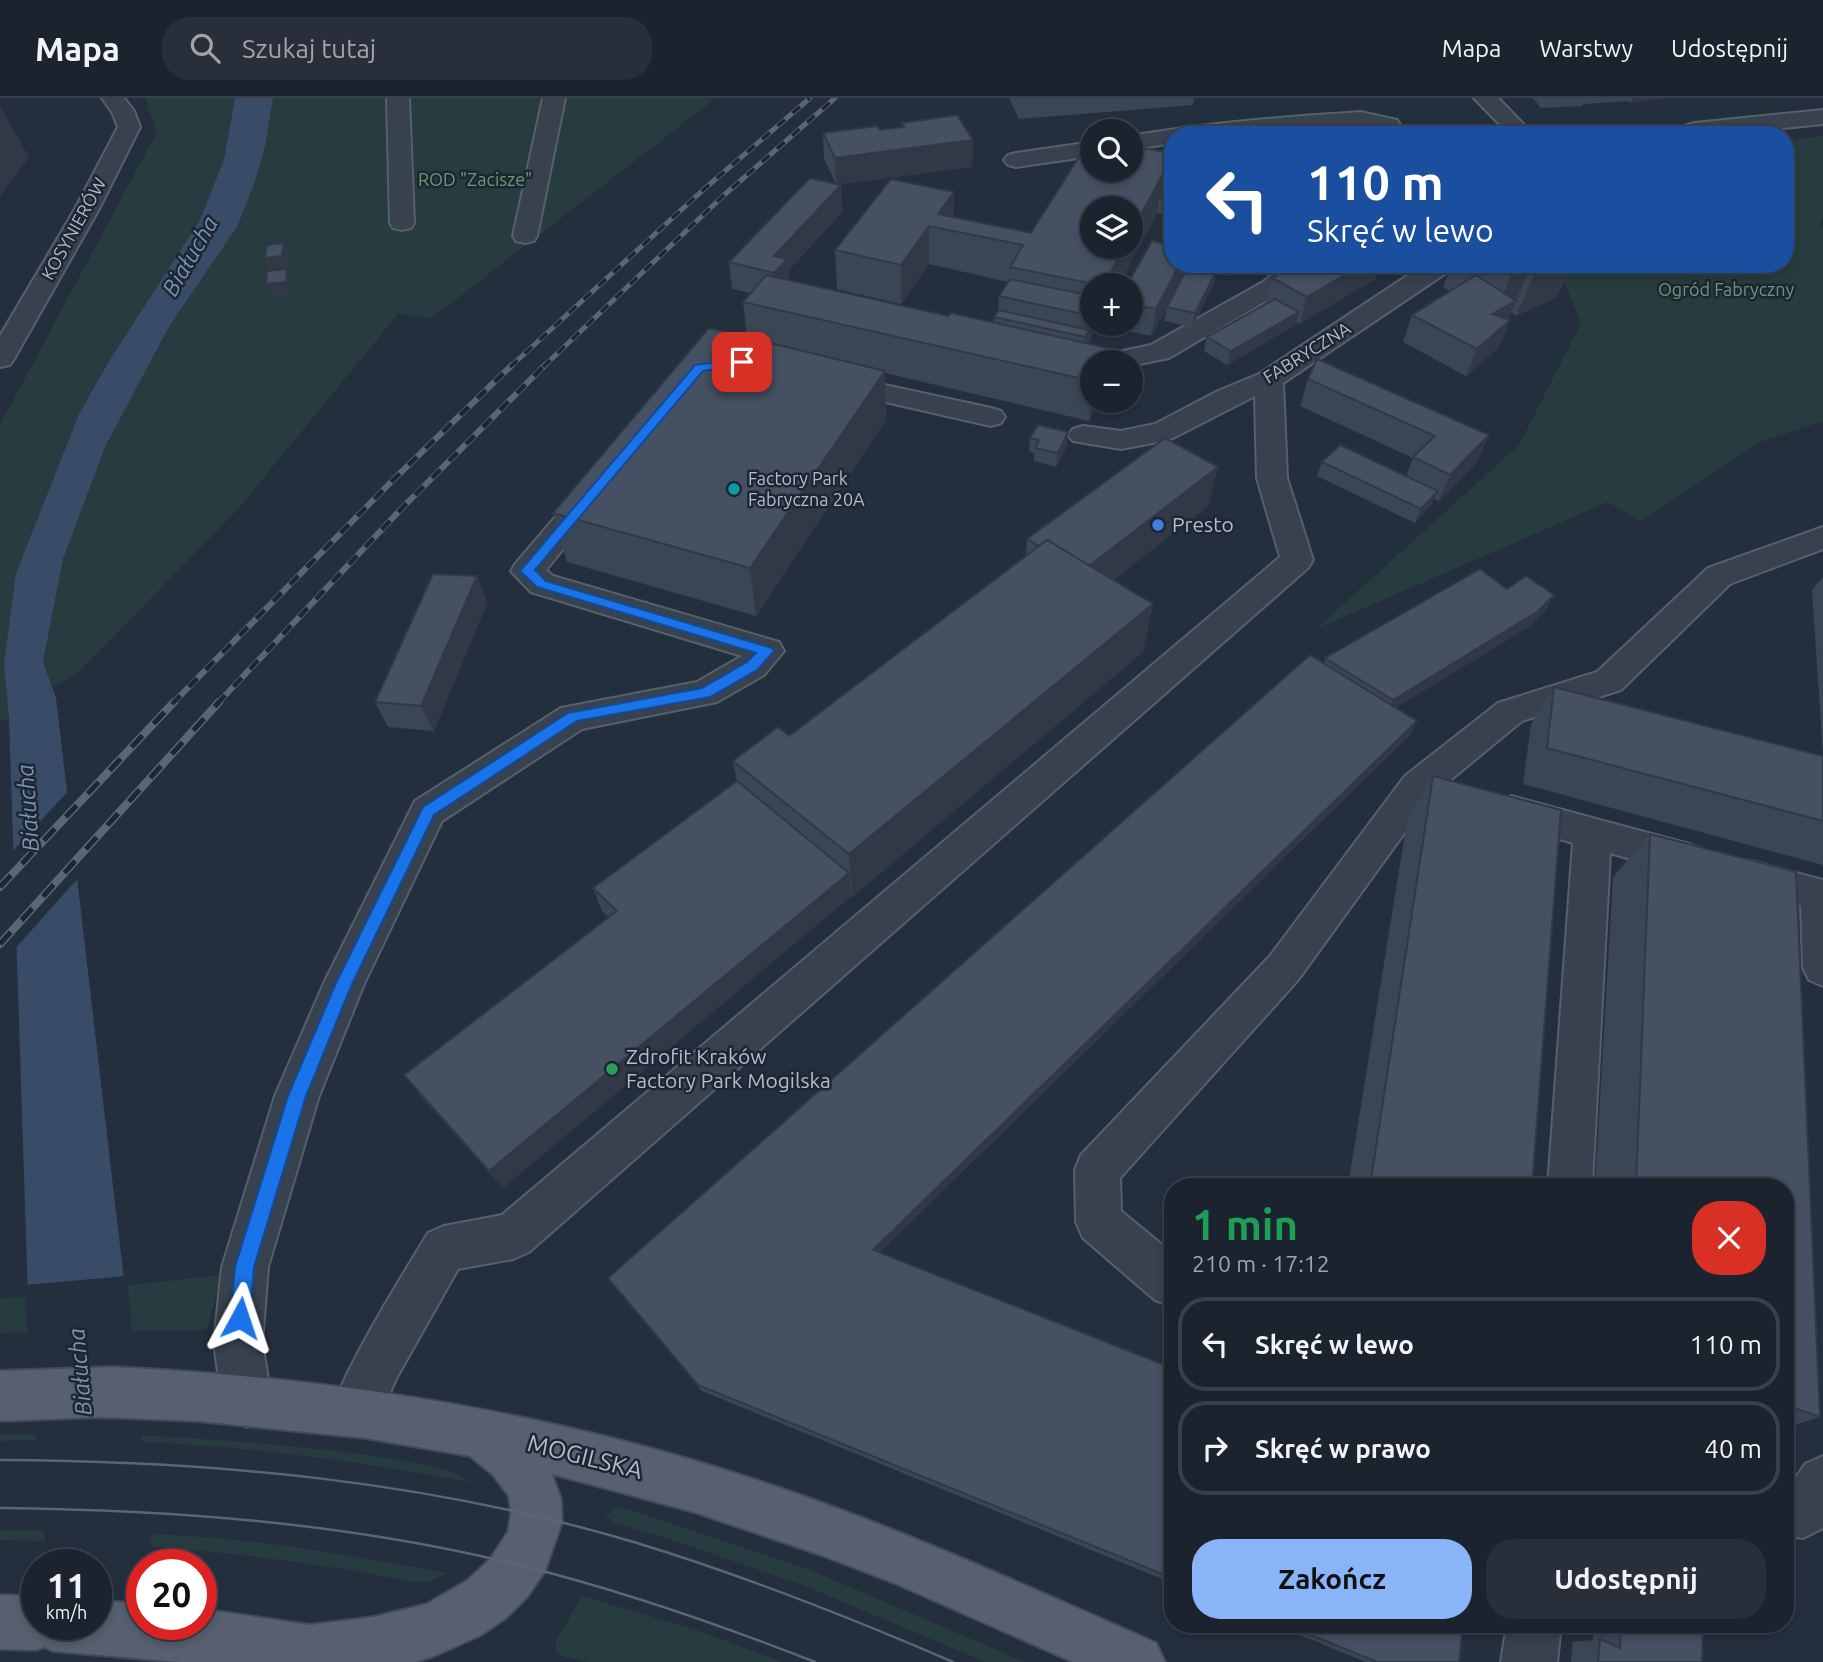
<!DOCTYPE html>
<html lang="pl">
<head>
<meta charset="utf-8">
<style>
	body { margin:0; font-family:Ubuntu,sans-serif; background:#282f3a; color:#f1f3f6; height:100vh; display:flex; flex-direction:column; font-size:26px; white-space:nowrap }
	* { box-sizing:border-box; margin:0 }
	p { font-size:23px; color:#a0a4aa }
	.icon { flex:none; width:38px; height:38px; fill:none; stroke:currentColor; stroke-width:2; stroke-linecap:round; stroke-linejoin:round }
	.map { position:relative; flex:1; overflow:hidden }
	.sheet { position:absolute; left:1164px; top:1080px; width:630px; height:455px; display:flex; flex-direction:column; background:#1b232e; border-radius:28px; box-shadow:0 4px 10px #0003,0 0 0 2px #39404a }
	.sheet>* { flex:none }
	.hud { position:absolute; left:1164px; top:28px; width:630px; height:147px; border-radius:28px; box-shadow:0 4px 10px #0003,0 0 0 2px #39404a; background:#1a4fa0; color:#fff; overflow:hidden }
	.buttons { position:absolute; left:1080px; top:21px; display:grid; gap:14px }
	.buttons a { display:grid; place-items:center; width:63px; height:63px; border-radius:50%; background:#1b232e; box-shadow:0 4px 10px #0003,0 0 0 2px #39404a; font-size:35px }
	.speed { position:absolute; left:21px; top:1451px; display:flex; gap:14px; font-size:35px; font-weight:700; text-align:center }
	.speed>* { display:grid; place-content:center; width:91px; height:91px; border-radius:50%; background:#1b232e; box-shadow:0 4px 10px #0003,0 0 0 2px #39404a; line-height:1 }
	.speed small { font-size:18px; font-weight:400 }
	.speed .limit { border:10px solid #d22; background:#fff; color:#111 }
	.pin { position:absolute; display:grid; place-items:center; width:60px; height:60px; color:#fff; margin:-30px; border-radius:14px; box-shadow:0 4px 10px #0006 }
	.me { position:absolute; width:77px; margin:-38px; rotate:5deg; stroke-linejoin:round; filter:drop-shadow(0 0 5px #0008) }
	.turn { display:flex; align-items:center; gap:24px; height:147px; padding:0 28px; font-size:32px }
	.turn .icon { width:91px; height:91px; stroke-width:2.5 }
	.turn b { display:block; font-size:49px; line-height:60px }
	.round { display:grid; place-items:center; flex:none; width:74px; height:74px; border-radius:28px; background:#282f3a }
	.summary { display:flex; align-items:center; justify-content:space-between; height:119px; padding:0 28px }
	h1 { font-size:42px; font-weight:600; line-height:52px; color:#1e9e55 }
	.cta { display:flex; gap:14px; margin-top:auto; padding:14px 28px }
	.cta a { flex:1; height:80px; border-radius:28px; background:#8ab4f8; color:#111; font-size:28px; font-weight:600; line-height:80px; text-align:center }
	.cta a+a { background:#282f3a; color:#f1f3f6 }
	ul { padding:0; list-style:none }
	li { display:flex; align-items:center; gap:21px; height:94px; margin:0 14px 10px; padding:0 14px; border:4px solid #39404a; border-radius:28px }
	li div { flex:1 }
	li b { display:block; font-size:26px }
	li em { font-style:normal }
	header { display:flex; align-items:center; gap:42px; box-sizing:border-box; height:98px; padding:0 35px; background:#1b232e; border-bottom:2px solid #39404a }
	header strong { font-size:33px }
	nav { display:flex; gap:38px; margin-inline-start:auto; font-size:24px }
	.search { width:490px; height:63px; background:#282f3a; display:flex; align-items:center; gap:18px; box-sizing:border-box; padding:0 24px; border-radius:28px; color:#a0a4aa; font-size:26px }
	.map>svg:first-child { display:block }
</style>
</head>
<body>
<header>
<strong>Mapa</strong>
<div class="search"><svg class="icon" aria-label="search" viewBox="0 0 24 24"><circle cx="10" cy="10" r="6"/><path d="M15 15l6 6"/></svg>Szukaj tutaj</div>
<nav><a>Mapa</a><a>Warstwy</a><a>Udostępnij</a></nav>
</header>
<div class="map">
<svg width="1823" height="1564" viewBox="0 0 1823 1564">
	<rect width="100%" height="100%" fill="#242f3e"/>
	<g fill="#263c3f">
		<path d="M145,0H235L224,61L200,122L109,263L79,316L16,475L4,565L9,620L0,623V327L157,34Z"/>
		<path d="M273,0H716L432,220L398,216L238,411L75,578L52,589L43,564L63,461L105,349L170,227L237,129L255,84L266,44Z"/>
		<path d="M1823,38V114L1820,126L1823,131V323L1760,344L1640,423L1608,404L1316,531L1519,347L1581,225L1557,166H1785V43Z"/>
		<path d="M223,1177L206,1232L0,1235V1201Z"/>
		<path d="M98,1336C148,1336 450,1354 469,1384C314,1354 158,1338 0,1343V1337Z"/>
		<path d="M617,1408L810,1472L1025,1564H986L800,1486L666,1440L611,1424L612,1422L605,1419Z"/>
		<path d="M0,1432C79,1433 157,1434 236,1442C307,1449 377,1462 447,1475L431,1483L415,1484C278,1457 140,1444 0,1442Z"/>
		<path d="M582,1498L700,1533L782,1564H588L561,1558L556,1552V1543Z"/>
	</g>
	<path fill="#394c67" d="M235,0H273L266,44L255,84L237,129L170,227L105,349L63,461L43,564L56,600L125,1191L142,1466L96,1526V1466H51L28,1198L9,620L4,565L16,475L79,316L109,263L200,122L224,61Z"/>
	<g fill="#242f3e">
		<path d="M70,691L80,778L13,853L10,756Z"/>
		<path d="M127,1178L153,1466H142V1526H159L162,1564H55L52,1526H96V1466H47L24,1187Z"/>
	</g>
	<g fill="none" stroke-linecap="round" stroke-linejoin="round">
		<defs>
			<g id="minor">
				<path d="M102,0H124L134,13L140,29L99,111L14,261L10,267L0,269V238L75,111L118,29L112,14Z"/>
				<path d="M387,0H409L414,125L411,130L402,132L393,130L390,125Z"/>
				<path d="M543,0H565L537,138L534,143L525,145L516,143L513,138Z"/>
				<path d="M1474,0H1498L1534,37H1510Z"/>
				<path d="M1823,12V26L1715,37H1666L1669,32L1695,25Z"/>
				<path d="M1361,14L1397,22L1407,37H1384L1381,32L1361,28L1231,37H1172V45L1130,52V38C1207,25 1283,19 1361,14Z"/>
				<path d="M1092,44V58L1016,69L1008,67L1004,62L1008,57L1016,55Z"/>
				<path d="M1286,166H1315L1281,194L1169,260L1130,268V264H1095L1099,258L1151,247L1263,184Z"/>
				<path d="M1425,166H1456L1452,171L1283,285L1287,380L1313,462L1308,470L529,1154L513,1161L458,1171L397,1279L373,1332L355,1339L337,1332L330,1314C356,1251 393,1193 428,1135L444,1128L502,1117L1280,459L1257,380L1255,298L1173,340L1163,343L1121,351L1073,343L1068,337L1073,331L1083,328L1121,333L1155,326L1218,293L1259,276Z"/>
				<path d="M834,276L991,310L1001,313L1005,319L1001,325L991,328L824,290L820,284L824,278Z"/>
				<path d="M593,385L604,388L608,395L546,472L553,478L779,544L784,553L764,577L717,604L582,631L442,723L364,886L319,998L268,1169L262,1245L272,1304L265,1322L247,1329L229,1322L222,1304L214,1245L222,1169L275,998L324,885L415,703L561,610L697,584L742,558L531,494L511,473L516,465L582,388Z"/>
				<path d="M1823,429V451L1730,486L1621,592L1522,623L1431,698L1298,882L1120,1080L1121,1113L1172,1155V1208L1155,1202L1083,1140L1076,1124L1075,1072L1081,1057L1270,858L1405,678L1498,605L1597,574L1708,470Z"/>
				<path d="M1511,698L1689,746L1702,751L1708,762L1702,773L1689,778L1610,755L1592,1088H1548L1573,745L1498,723L1492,713L1498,703Z"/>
				<path d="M1747,762L1823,782V888L1809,882L1803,870L1801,808L1733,789L1728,778L1733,767Z"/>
				<path d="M1823,1358V1430L1803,1440L1785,1438V1386L1791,1387L1805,1366Z"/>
				<path d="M1507,1526H1561L1557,1564H1501Z"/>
			</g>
			<path id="major" d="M113,1269C340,1280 562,1315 777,1389C907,1433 1031,1490 1156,1545L1165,1564H1073L899,1487L821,1457L694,1414L552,1376L561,1401L562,1424L545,1473L527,1499L506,1520L481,1537L434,1558L415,1564H180L53,1553L44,1549L37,1552L0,1551V1497L37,1498V1526H96V1502L142,1506V1526H201V1511L310,1527L374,1519L427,1506L468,1482L490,1461L508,1434L511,1416L509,1398L493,1377L470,1358L365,1340L198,1323L99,1319L0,1323V1273Z"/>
		</defs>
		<use href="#minor" stroke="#565f6c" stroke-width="4"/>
		<use href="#major" stroke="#414a57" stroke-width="4"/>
		<use href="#minor" fill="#38414e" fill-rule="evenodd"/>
		<use href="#major" fill="#56606e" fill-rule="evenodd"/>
		<g stroke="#5a6575" stroke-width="2.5">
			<path d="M0,1362C215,1363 430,1383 637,1445C745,1478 849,1519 953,1564"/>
			<path d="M0,1410C175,1412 349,1425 519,1467C620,1492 718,1526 815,1564"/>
		</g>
		<defs>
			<g id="rail-far2">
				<path d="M510,269L703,92L810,0"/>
				<path d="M543,269L723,98L835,0"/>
			</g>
			<g id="rail-far1">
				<path d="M172,606L393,382L512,267"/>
				<path d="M217,606L403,409L545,267"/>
			</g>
			<g id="rail">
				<path d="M0,789L174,604"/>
				<path d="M0,846L219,604"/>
			</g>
		</defs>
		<use href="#rail-far2" stroke="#5a6575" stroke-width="5"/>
		<use href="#rail-far1" stroke="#5a6575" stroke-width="6"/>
		<use href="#rail" stroke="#5a6575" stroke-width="8"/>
		<use href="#rail-far2" stroke="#1d2633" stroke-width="3.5" stroke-dasharray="10" stroke-linecap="butt"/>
		<use href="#rail-far1" stroke="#1d2633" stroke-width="4.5" stroke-dasharray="12" stroke-linecap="butt"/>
		<use href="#rail" stroke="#1d2633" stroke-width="5" stroke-dasharray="16" stroke-linecap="butt"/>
	</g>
	<g fill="#3b4654">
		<path d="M1009,0H1194L1193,7L1019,21Z"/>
		<path d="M1533,0H1667L1630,5L1628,3L1583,6L1582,8L1541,10Z"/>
		<path d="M902,25L973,42L972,69L838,86L841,87L842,114L788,173L789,182L948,218L994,224V219L998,214L999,198L1008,184L929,166L901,206L837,191L835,152L954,94L953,119L1031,135L1170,82L1172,83V118L1157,115L1119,187H1092V226H1099L1088,246L1112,251L1110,264H1092V303H1099L1089,323L885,275L886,322L756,518L567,464L553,415L747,239L743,204L750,195L732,191L729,164L836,86L824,61L823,35L880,32L902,29Z"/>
		<path d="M1172,166H1281L1276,177L1261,174L1255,177L1244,175L1240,172L1241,170L1235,169L1231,178L1216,175L1214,185L1192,229L1164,223L1167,209L1151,238L1114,230L1115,226H1130V187Z"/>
		<path d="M1452,166H1572L1557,199L1516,218L1511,214L1508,221L1510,222L1499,249L1466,278L1403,244L1412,217L1450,193L1443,189Z"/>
		<path d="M1272,180L1375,181L1300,226L1296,224L1295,227L1227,267L1204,253L1207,239L1265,206Z"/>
		<path d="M1317,261L1477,364L1439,403L1434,401L1432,406L1415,425L1317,378L1322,364L1406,378L1413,360L1300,308L1308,281Z"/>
		<path d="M1030,340L1067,348L1056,369L1034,363V355L1029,353Z"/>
		<path d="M1218,369L1208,408L1113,482L1153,506L1143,554L852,799L851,798L503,1090L419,996L404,977L609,820L602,813L593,790L737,683L733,663L789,638L1026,458L1027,441Z"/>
		<path d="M477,478L487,505L434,633L388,629L375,604Z"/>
		<path d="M1823,479V767L1523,686L1531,626L1554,589L1823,658L1812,492Z"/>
		<path d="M1507,491L1554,497L1546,511L1530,528L1395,610L1411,636L879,1155L1172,1270V1485L702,1293L608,1180L1324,565L1325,560Z"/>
		<path d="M1433,678L1532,1088H1348L1407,723Z"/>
		<path d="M1650,736L1796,774L1820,1319L1785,1330V1088H1595L1613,779Z"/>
		<path d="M1273,1526H1463L1459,1564H1366Z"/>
		<path d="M1594,1526H1703L1702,1564H1571L1573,1544L1593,1542Z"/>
	</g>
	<g fill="#303945">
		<path d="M1633,0H1667L1630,5Z"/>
		<path d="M0,8L29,59L0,98Z"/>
		<path d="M973,42L972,69L836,87L835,60Z"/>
		<path d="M1172,59V67L1168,94L1159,101L1157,115L1119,187H1104L1124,149H1130V137Z"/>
		<path d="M841,87L842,114L788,173L789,187L776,202L774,175V158Z"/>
		<path d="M954,94L953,133L938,116Z"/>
		<path d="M929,128V166L901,206V167Z"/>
		<path d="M284,145L290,158L288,172H287L293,185L292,197L272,200L266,186L271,174L265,160Z"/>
		<path d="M1180,166H1186L1183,178L1151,238L1156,211Z"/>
		<path d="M1258,166H1263L1261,174L1255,177Z"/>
		<path d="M1363,166H1380L1375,181L1300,226L1307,199Z"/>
		<path d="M1528,166H1532L1506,226L1510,222L1499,249L1466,278L1492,216L1496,214L1513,172Z"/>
		<path d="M1542,166H1572L1557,199L1516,218L1538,168Z"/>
		<path d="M1217,172L1214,185L1192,229L1195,215Z"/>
		<path d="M1299,214L1295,227L1227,267L1231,253Z"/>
		<path d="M1092,218V226H1098V227L1088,246Z"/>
		<path d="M1089,232L1087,245L1083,253L1085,239Z"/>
		<path d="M1112,251L1110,264H1105Z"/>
		<path d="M885,273L886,322L756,518L750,470Z"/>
		<path d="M1092,303H1099L1089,323Z"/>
		<path d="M1068,334L1067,348L1056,369L1058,355Z"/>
		<path d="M1489,337L1477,364L1439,403L1450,377Z"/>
		<path d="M1218,369L1208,408L1086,504L1081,474Z"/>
		<path d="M1438,393L1432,406L1415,425L1421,411Z"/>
		<path d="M477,478L487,505L434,633L421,608Z"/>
		<path d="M1554,497L1546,511L1530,528L1387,615L1393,602Z"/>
		<path d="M1153,506L1143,554L852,799L849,756Z"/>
		<path d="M1417,623L1411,636L874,1160L873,1152Z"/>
		<path d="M849,775L851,798L503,1090L489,1073Z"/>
	</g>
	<g fill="#455162" stroke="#303945" stroke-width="2">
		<path d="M957,17L973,42L835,60L823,35L877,28L880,32L904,29L902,25Z"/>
		<path d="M1091,40H1092V72H1130V48L1172,55V59L1130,137V110H1092V149H1124L1104,187H1099L1010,169L1023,147L929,128L901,167L835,152L891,81L954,94L938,116L1031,135Z"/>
		<path d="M810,80L841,87L774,158L787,161L774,175L729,164Z"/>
		<path d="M1169,82L1172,83V104L1159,101Z"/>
		<path d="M1152,143L1172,148V166H1180L1156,211L1130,206V187H1127Z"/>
		<path d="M284,145L282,158L265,160L267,147Z"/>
		<path d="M1189,166L1217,172L1195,215L1167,209Z"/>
		<path d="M1296,166H1363L1307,199L1272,180Z"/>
		<path d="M1505,166H1528L1513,172Z"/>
		<path d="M287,171L286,184L266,186L267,173Z"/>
		<path d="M766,177L948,218L951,215L1112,251L1105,264H1092V283L743,204Z"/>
		<path d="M1476,177L1516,203L1492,216L1510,222L1477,251L1412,217Z"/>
		<path d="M1010,181L1092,198V218L999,198Z"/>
		<path d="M1275,201L1299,214L1231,253L1207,239Z"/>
		<path d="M999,212L1089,232L1085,239L994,219Z"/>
		<path d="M709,230L885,273L750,470L553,415Z"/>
		<path d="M1317,261L1489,337L1450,377L1413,359L1435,338L1308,281Z"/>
		<path d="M1038,327L1068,334L1058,355L1035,350L1039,342L1030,340Z"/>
		<path d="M1165,340L1218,369L1089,468L1047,442L1039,448L1027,441Z"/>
		<path d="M1340,347L1438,393L1421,411L1322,364Z"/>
		<path d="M1047,442L1153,506L849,756L733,663L778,629L789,638Z"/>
		<path d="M1480,471L1507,491L1526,478L1554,497L1537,514L1393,602L1325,560Z"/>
		<path d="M433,476L477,478L421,608L375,604Z"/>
		<path d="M1310,557L1417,623L873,1152L1172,1270V1480L698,1287L608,1180Z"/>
		<path d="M1554,589L1823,658V723L1547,650Z"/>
		<path d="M1433,678L1561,712L1532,1088H1370Z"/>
		<path d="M737,683L849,775L489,1073L404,977L617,813L593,790Z"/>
		<path d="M1650,736L1796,774L1820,1319L1785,1307V1088H1636Z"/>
		<path d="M1284,1526H1463L1459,1564H1377Z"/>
		<path d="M1621,1526H1703L1702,1564H1598L1600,1541L1620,1550Z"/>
	</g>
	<path fill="#1a73e8" stroke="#114b97" stroke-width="2" d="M742,261L748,264L746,267L703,273L535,472L546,483L772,550L774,553L757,572L710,599L577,623L434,717L352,886L306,998L254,1169L250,1220L247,1227L240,1230L233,1227L230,1220L235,1169L288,998L336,885L423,709L568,615L702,590L747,564L756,555L537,489L520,473L695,267Z"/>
	<circle fill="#0f9aa8" stroke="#1d2633" stroke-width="2.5" cx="734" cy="391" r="7"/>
	<circle fill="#3f7fe0" stroke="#1d2633" stroke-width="2.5" cx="1158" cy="427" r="7"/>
	<circle fill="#2e9e5b" stroke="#1d2633" stroke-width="2.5" cx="612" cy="971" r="7"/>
	<g text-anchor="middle" stroke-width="5" stroke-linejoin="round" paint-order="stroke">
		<g font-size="18" fill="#6b9a76" stroke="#1d2633">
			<text x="475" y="88">ROD "Zacisze"</text>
			<text x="1726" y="198">Ogród Fabryczny</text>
		</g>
		<g font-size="18" fill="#b4bcc9" stroke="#1d2633">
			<text transform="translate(74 131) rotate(-61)" y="6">KOSYNIERÓW</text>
			<text transform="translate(1307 255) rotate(-32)" y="6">FABRYCZNA</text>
		</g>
		<g font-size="18" fill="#b4bcc9" stroke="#1d2633" text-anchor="start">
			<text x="748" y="387">Factory Park<tspan x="748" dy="21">Fabryczna 20A</tspan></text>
		</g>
		<g font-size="21" fill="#b4bcc9" stroke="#1d2633" text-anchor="start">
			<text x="1172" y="434">Presto</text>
			<text x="626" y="966">Zdrofit Kraków<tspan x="626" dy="24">Factory Park Mogilska</tspan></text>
		</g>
		<g font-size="23" font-style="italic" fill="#7c92b1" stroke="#1d2633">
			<text transform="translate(190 158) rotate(-60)" y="8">Białucha</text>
			<text transform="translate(28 710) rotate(-94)" y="8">Białucha</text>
			<text transform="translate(80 1274) rotate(-95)" y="8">Białucha</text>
		</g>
		<g font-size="24" fill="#b4bcc9" stroke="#1d2633">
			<text transform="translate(585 1359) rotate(14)" y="8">MOGILSKA</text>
		</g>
	</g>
</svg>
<div class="buttons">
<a><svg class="icon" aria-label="search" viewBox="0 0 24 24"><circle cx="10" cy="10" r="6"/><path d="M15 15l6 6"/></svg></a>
<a><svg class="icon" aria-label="layers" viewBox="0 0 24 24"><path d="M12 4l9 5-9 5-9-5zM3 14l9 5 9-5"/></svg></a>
<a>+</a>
<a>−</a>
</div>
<div class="speed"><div>11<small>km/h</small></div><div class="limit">20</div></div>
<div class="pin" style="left:742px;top:264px;background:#d93025"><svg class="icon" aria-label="arrive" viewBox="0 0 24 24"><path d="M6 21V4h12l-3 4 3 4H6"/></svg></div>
<svg class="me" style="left:240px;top:1220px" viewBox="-20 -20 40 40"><path d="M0-17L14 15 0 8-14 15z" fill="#1a73e8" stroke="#fff" stroke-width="4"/></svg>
<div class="hud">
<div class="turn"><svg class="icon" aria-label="left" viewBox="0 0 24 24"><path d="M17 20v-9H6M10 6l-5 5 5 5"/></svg><div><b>110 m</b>Skręć w lewo</div></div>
</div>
<section class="sheet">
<div class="summary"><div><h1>1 min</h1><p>210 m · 17:12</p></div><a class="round" style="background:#d93025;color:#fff"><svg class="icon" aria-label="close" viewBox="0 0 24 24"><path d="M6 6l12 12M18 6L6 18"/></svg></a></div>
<ul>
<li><svg class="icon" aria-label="left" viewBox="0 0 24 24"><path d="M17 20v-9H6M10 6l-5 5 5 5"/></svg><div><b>Skręć w lewo</b></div><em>110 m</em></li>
<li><svg class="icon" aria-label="right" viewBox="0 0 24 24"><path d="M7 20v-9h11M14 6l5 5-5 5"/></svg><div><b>Skręć w prawo</b></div><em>40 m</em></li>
</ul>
<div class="cta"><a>Zakończ</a><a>Udostępnij</a></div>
</section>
</div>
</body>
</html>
